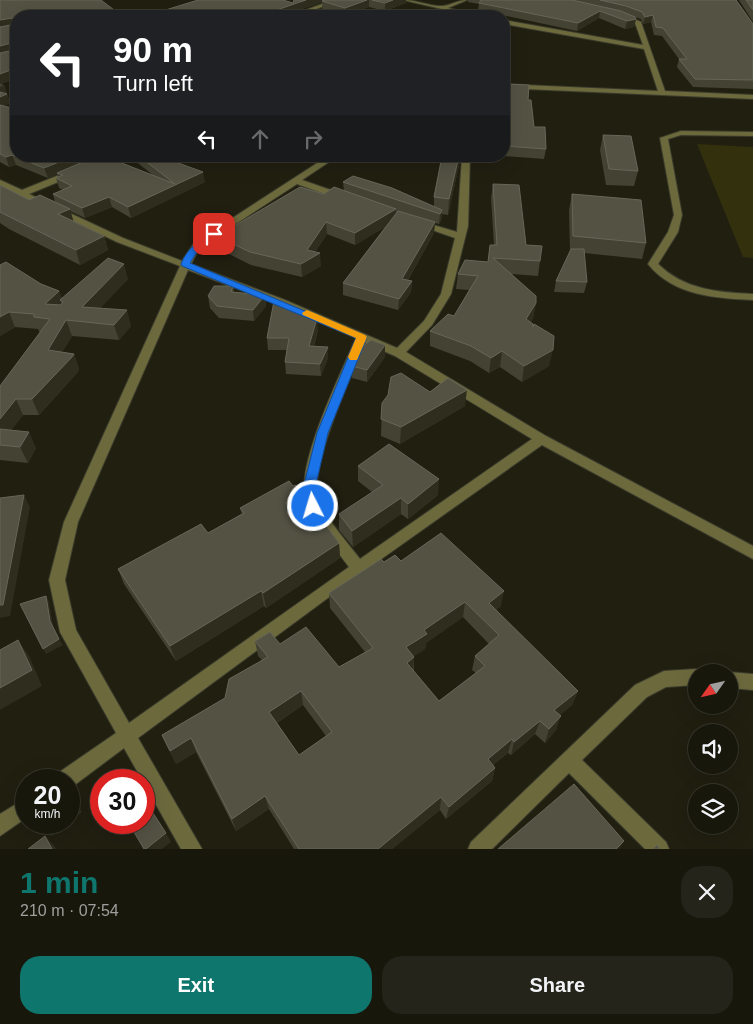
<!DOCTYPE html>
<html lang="en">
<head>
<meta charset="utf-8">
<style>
	body { margin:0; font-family:Arial,sans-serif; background:#25241a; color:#f1f3f6; height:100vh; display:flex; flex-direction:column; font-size:19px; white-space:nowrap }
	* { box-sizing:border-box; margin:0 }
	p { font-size:16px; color:#9f9f9d }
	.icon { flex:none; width:28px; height:28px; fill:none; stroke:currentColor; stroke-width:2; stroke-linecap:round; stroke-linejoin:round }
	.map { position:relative; height:849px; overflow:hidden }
	.sheet { display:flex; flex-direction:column; background:#18170c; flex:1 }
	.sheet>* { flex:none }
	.top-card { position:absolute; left:10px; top:10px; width:500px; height:152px; border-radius:20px; box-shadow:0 5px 20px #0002,0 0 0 1px #36362d; background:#202124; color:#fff; overflow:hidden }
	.needle { width:32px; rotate:236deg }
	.buttons { position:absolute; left:688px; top:664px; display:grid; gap:10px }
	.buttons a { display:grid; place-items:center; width:50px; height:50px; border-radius:50%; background:#18170c; box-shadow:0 5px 20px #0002,0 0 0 1px #36362d; font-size:25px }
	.speed { position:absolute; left:15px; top:769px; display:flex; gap:10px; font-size:25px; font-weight:700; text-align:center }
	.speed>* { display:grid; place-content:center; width:65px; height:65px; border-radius:50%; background:#18170c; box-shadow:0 5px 20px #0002,0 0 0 1px #36362d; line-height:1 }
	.speed small { font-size:12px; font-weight:400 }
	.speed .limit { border:8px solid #d22; background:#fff; color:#111 }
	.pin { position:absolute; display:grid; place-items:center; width:42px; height:42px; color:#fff; margin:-21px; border-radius:10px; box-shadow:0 2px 8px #0006 }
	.me { position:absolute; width:55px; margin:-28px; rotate:355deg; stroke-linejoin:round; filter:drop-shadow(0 0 4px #0008) }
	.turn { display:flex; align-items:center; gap:18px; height:105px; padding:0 20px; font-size:22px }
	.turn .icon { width:65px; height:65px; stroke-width:2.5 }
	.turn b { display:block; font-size:35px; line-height:42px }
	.lanes { display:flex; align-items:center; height:48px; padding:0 20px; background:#0003; justify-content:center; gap:25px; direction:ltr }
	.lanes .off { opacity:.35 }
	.round { display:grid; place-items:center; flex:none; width:52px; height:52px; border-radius:20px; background:#25241a }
	.head { display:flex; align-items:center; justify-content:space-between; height:85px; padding:0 20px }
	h1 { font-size:30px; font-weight:800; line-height:38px; color:#0f766e }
	.primary-button { display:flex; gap:10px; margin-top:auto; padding:10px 20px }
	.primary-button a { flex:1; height:58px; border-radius:20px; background:#0f766e; color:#fff; font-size:20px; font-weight:800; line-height:58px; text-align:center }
	.primary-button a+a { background:#25241a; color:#f1f3f6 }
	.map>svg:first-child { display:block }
</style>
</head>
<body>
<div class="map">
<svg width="753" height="849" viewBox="0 0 753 849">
	<rect width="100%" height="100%" fill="#201f10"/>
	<path fill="#33300e" d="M697,144L753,147V258L743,257Z"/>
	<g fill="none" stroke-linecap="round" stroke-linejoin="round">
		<defs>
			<g id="minor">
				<path d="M333,0H341L297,16H289Z"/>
				<path d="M403,0C416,0 427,5 439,6C448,7 457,0 467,0L448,8L481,16H472Z"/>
				<path d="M620,13L641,22L665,91L753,95V99L504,88V84L658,91L644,49L504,24V20L643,45L635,23L618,16Z"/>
				<path d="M681,131L753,132V136L681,135L668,139L682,215L678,232L658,264C685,290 717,292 753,294V300C715,298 674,296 648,264L668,232L674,215L660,138Z"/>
				<path d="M107,156H119L98,166L91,164Z"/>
				<path d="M328,156H338L302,180L345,195V199H339L297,184L200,247L191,264L285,300L397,348L424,321L441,294L455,238L415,224L420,221L457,232L462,156H470L468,226L451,294L432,325L406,352L546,436L753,546V559L542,445L363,572L138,738L202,849H181L124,748L72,787L69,788V780H56L58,773L116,733L60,632L49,580L64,522L180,266L117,242L0,186V180L22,190L69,171H75V175L29,194L123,238L182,261L194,243ZM188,270L277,304L356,338C341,374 291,472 307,507C315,526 336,549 349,567L129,723L76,630L65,580L78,522ZM365,343L395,356L532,439L360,559C350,546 324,515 319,503C307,469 351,377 365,343Z"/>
				<path d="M696,669L702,672H696V685L666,687L647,697L582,760L666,842L669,849H645L569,773L492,849H468L471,842L635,685L664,671Z"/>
				<path d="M728,672H729L753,674V690L729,688Z"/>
				<path d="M26,798V818L0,836V814Z"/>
			</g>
		</defs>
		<use href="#minor" stroke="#3c3c2d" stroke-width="2"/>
		<use href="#minor" fill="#6c6a3d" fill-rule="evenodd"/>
	</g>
	<g fill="#444333" fill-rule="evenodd">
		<path d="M0,0L16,16V78L1,84L4,85L10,103L3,106L16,156H90L91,159L154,176L133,159L132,156H159L205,182L131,218L112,207L85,218L70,211L73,221L104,236L108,250L80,265L9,229L0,223V185L29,200L55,202L53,194L63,190L59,188L56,178L58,177L57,174L48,178L16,165L9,167L0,162Z"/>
		<path d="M294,0H406V3L385,11L369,7L345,15L322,9V2L282,16H146L293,3Z"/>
		<path d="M468,0H736L753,24V89L693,87L677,67L679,59L662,36L654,35L651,22L643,24L641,19L635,17L636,19L634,27L625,29L599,18L577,31L478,10L479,4L468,2Z"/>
		<path d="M739,0H753V22Z"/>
		<path d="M504,84L528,100L534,127L546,149L544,159L504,156Z"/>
		<path d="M603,135L638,171L634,186L606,185L600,150Z"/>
		<path d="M228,156H254L241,161Z"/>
		<path d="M442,156H461L448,215L442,214L441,221L439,224L435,223L434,233L408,280L412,281L411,292L398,310L343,295V283L385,227L355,245L327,234L315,252L321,266L302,277L251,265L219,249L217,236L324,194L344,191L343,182L434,207V197Z"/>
		<path d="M493,184L526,245L540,261L538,276L512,274L536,303L533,318L531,322L549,366L522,382L500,367L489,373L470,361L430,346V331L454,316L469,290L456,289L458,274L488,262L494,245L491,198Z"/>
		<path d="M572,194L646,243L642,259L584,253L587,282L584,293L554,292L556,281L570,252L569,210Z"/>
		<path d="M0,265L41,284L59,291L62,299L128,279L100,308L131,326L119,340L72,336L62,352L74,354L79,369L77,373L39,415H23L11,430L36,448L28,463L0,460V386L40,333L38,329L15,327L0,336Z"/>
		<path d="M233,286L234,292L265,295L266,306L254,321L219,318L210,308L208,296Z"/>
		<path d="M318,330L314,346L328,358L321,376L286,374L285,362L287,350H268L267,338Z"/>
		<path d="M385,345V357L367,382L352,378V366Z"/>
		<path d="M430,392L465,406L400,444L381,436L382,403Z"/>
		<path d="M358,466L438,495L408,519L401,514L353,547L339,530V514L372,492L358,481Z"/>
		<path d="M240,508L318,515L339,543L340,558L266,608L264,606L176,661L124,584L118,569L208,533L242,515Z"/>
		<path d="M401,561L501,606L496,610L578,691L572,705L560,715L556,730L545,743L535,734L511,755L508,753L493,765L495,768L492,781L446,819L440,810L392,849H294L269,809L236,831L196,752L176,764L162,735L225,698L262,660L258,656L255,641L280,644L339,667L365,652L330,608L329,593L384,562ZM463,617L489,644L475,656L472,670L476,673L439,701L414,671V656L425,649L426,643ZM303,705L326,736L299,755L277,723Z"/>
	</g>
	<g fill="#2f2e1e">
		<path d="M306,0H328L282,16H259Z"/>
		<path d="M367,0H369V7L345,15V8Z"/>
		<path d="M393,0H406V3L385,11V3Z"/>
		<path d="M600,11L599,18L577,31L578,23Z"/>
		<path d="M653,15L651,22L643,24L645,17Z"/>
		<path d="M13,18L16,26L0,29V20Z"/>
		<path d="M636,19L634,27L625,29L627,21Z"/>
		<path d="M15,42L16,51L0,55V46Z"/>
		<path d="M16,68V78L0,84V74Z"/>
		<path d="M4,85L7,94L3,95L7,94L10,103L0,107V87Z"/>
		<path d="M12,155L16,165L9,167L6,157Z"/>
		<path d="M74,156H90L92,160L57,173V174L48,178L44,168Z"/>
		<path d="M240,156H254L241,161Z"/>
		<path d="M459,156H461L448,215L449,199Z"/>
		<path d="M203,172L205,182L131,218L128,207Z"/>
		<path d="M109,197L112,207L85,218L82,208Z"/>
		<path d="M70,209L74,223L58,214Z"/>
		<path d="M396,209V221L355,245V233Z"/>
		<path d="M442,210L441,221L439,224L440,214Z"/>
		<path d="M326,222L327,234L310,259L320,253L321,266L302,277L301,264L307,250Z"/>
		<path d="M435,222L434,233L402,290V279Z"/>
		<path d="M104,236L108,250L80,265L76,250Z"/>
		<path d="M124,264L128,279L87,322L82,307Z"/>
		<path d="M412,281L411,292L398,310L399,299Z"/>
		<path d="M59,291L63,302L60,300L63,307L45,304Z"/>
		<path d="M265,295L266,306L254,321L253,310Z"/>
		<path d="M536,303L533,318L523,335L526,319Z"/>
		<path d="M127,310L131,326L119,340L114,325Z"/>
		<path d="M9,312L15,327L0,336V317Z"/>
		<path d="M317,318L318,330L310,358L309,346Z"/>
		<path d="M66,320L72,336L54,365L48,350Z"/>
		<path d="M385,345V357L367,382V370Z"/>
		<path d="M328,347V358L321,376L320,364Z"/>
		<path d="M553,350L549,366L522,382L524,366Z"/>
		<path d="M502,351L500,367L489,373L491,358Z"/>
		<path d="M74,354L79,369L77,373L39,415L32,399Z"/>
		<path d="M467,390L465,406L400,444L401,427Z"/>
		<path d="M16,399L23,415L0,444V419Z"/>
		<path d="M29,432L36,448L28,463L20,447Z"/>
		<path d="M439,479L438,495L408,519V504Z"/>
		<path d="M24,495L30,507L10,616L0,618V605Z"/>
		<path d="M401,498V514L353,547L352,531Z"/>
		<path d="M339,543L340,558L266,608L263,593Z"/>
		<path d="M261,591L264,606L176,661L170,646Z"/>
		<path d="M504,591L501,606L486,618L489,603Z"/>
		<path d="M46,596L49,602L53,627L50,621Z"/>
		<path d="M465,602L463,617L426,643L425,649L405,662L406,647L424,630Z"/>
		<path d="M59,639L63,645L46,654L43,649Z"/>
		<path d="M18,640L29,656L42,686L0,710V688Z"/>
		<path d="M414,657L413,672L407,663Z"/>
		<path d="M301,691L303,705L272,726L269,712Z"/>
		<path d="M578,691L572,705L550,724L554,710Z"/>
		<path d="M561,716L556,730L545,743L549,729Z"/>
		<path d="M540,721L535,734L511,755L514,742Z"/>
		<path d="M191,738L196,752L176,764L170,751Z"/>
		<path d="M512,739L508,753L484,772L488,759Z"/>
		<path d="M495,768L492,781L446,819L449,807Z"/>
		<path d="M69,792L82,812L51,836L47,832L59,822H69Z"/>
		<path d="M265,796L269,809L236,831L232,819Z"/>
		<path d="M441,797L440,810L392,849H378Z"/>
		<path d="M166,833L171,842L162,849H146Z"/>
		<path d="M45,836L57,849H52Z"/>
		<path d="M624,841L619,849H616Z"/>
	</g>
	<g fill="#535243" stroke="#676658" fill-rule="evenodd">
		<path d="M0,0H101L122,16H16V68L0,74V53L14,50L15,42L0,46V27L16,24L13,18L0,20Z"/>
		<path d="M198,0H283L293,3L294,0H306L259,16H146Z"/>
		<path d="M325,0H367L345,8L322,1Z"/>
		<path d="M372,0H393L385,3Z"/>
		<path d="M481,0H572L621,11L635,17L636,19L627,21L600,11L578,23L479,3Z"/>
		<path d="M600,0H736L753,24V80L695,79L679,59H687L663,28L656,27L653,15L645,17L642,12L626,6Z"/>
		<path d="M746,0H753V10Z"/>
		<path d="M504,84L529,85L528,100H531L534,127H545L546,149L504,146Z"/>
		<path d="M0,92L7,94L0,97Z"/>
		<path d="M0,105L16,109V156H74L44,168L12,155L6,157L0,154Z"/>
		<path d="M603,135L631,136L638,171L609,169Z"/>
		<path d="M97,156H104L175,184L139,156H159L203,172L128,207L109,197L82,208L53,194L72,186L56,178L63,175L57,173Z"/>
		<path d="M442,156H459L449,199L434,197Z"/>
		<path d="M353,176L392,188L442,210L440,214L343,182Z"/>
		<path d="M493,184L519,185L526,245L542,246L540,261L493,258L536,296V303L526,319L533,324V327L534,324L554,336L553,350L524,366L502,351L491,358L471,346L430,331L448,314L454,316L478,276L458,274L465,260L488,262L490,245H497Z"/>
		<path d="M0,185L29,200L40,195L70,209L58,214L104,236L76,250L0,212Z"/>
		<path d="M300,187L324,194L334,187L396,209L355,233L326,222L307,250L320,253L301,264L250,252L217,236Z"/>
		<path d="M572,194L641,200L646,243L573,236Z"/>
		<path d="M398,211L435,222L402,279L412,281L399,299L343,283Z"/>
		<path d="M571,249H584L587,282L556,281Z"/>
		<path d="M108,258L124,264L82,307L127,310L114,325L66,320L48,350L74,354L72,357L32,399H16L0,419V386L50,319L34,317V314L9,312L0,317V265L6,262L41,284L59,291L45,304L61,305L63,302L60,300Z"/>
		<path d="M214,286H233L231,292L265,295L253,310L217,306L208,296Z"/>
		<path d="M274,301L317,318L309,346L328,347L320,364L285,362L289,338H267Z"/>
		<path d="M371,340L385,345L367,370L352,366L362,347Z"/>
		<path d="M401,373L430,392L448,378L467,390L401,427L381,419L382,403L388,395L391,377Z"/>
		<path d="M0,429L29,432L20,447L0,445Z"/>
		<path d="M389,444L439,479L408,504L401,498L352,531L339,514L383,485L358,466Z"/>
		<path d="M289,481L293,486L295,485L305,495L318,515L339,543L263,593L261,591L170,646L118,569L201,524L208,533L244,513L240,508Z"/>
		<path d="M24,495L3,605H0V498Z"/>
		<path d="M441,533L504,591L489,603L578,691L554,710L561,716L549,729L540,721L514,742L512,739L488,759L495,768L449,807L441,797L378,849H299L265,796L232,819L191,738L170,751L162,735L225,698L229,679L268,657L255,641L270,632L280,644L306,627L339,667L373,648L329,593L381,559L384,562L395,555L401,561ZM465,602L499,635L475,656L485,666L439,701L407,663L414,657L406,647L427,634L424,630ZM301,691L332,732L299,755L269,712Z"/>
		<path d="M46,596L50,621L59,639L43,649L20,604Z"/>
		<path d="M18,640L32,670L0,688V650Z"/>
		<path d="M574,784L624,841L616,849H498Z"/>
		<path d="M69,792L78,808L69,815Z"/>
		<path d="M144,799L166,833L146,849H144L128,822H144Z"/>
		<path d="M42,822H59L47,832Z"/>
		<path d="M45,836L52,849H28Z"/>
		<path d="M657,845L660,849H653Z"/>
	</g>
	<path fill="#1a73e8" stroke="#114b97" d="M211,232L218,234L200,247L190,263L367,337L328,433L315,488L319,506L317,509H308L303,488L317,433L356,338L182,266L181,264C187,249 197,242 211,232Z"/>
	<path fill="#f59e0b" d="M307,310L365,335L367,337L357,360H350L348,357L356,338L303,315L302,313Z"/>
</svg>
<div class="buttons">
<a><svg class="needle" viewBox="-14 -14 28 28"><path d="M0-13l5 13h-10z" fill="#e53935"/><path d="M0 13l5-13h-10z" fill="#9f9f9d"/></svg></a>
<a><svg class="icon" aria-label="sound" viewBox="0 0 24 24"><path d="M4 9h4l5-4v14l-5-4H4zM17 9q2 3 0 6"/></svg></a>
<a><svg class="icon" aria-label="layers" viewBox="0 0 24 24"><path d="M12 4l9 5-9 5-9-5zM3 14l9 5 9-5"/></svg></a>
</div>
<div class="speed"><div>20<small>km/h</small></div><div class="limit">30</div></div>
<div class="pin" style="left:214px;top:234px;background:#d93025"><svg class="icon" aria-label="arrive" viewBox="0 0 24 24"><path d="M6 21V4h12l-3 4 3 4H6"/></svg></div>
<svg class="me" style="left:313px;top:506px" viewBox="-20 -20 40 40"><circle r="17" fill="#1a73e8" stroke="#fff" stroke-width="3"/><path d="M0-11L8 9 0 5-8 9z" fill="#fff"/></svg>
<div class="top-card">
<div class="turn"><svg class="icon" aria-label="left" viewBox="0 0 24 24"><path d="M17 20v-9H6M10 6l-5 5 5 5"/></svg><div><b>90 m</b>Turn left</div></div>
<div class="lanes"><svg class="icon" aria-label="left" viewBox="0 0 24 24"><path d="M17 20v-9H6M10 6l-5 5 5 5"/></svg><svg class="icon off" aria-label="ahead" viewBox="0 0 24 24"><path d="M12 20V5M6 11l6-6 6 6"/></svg><svg class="icon off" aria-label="right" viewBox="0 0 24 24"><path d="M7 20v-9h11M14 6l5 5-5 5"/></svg></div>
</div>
</div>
<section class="sheet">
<div class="head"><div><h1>1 min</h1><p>210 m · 07:54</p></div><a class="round"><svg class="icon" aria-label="close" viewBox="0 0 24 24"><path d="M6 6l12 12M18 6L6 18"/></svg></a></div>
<div class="primary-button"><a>Exit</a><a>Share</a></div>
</section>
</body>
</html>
